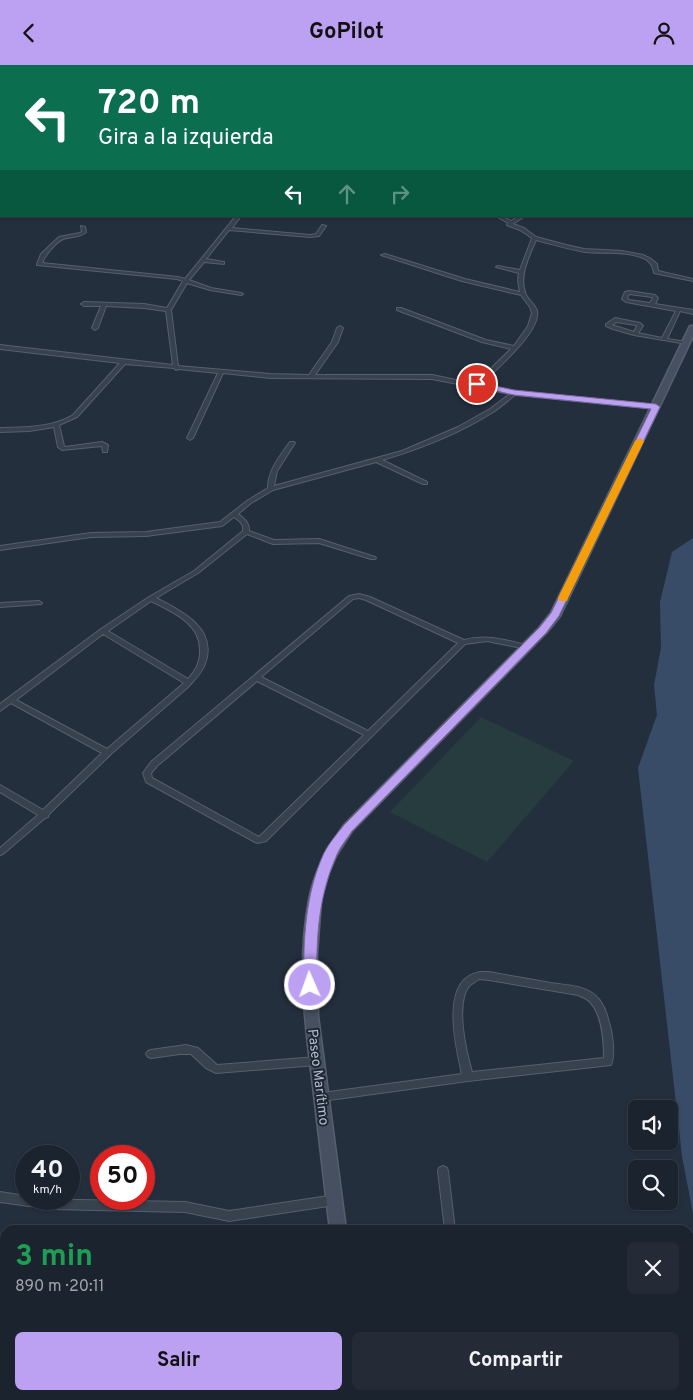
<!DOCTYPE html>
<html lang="es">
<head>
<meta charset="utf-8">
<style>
	body { margin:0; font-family:Overpass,sans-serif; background:#242b36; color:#f1f3f6; height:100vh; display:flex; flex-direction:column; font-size:19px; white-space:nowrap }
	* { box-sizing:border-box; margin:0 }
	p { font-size:16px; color:#a0a4aa }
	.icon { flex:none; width:28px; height:28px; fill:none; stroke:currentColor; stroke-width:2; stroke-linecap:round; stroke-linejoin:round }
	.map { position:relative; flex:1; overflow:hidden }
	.side { position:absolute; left:0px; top:1160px; width:694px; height:175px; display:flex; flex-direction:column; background:#1b232e; border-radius:15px 15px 0 0; box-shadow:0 1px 4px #0004,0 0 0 1px #39404a }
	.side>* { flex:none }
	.hud { position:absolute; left:0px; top:0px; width:694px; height:152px; box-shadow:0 1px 4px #0004,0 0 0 1px #39404a; background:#0b6e4f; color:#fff; overflow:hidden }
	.buttons { position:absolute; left:628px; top:1035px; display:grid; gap:10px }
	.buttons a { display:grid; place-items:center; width:50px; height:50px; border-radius:8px; background:#1b232e; box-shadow:0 1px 4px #0004,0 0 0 1px #39404a; font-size:25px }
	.speed { position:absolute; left:15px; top:1080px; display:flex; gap:10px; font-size:25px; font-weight:700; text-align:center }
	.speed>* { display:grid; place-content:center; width:65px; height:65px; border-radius:50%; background:#1b232e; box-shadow:0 1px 4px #0004,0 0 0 1px #39404a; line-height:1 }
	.speed small { font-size:12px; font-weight:400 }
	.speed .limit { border:8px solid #d22; background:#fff; color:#111 }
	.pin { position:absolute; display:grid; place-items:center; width:42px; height:42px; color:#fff; margin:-21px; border:2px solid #fff; border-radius:50%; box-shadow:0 1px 5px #0007 }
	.me { position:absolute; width:55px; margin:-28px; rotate:358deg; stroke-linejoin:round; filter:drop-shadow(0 0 4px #0008) }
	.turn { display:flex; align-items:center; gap:18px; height:105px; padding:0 15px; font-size:22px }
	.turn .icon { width:65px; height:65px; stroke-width:2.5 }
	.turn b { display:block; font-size:35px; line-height:42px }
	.lanes { display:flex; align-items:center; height:48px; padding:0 15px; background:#0003; justify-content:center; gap:25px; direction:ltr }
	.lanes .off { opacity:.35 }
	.round { display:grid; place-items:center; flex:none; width:52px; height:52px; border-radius:8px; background:#242b36 }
	.headline { display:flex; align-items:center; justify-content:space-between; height:85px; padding:0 15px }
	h1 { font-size:30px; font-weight:700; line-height:38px; color:#1e9e55 }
	.button { display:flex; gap:10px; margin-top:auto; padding:10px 15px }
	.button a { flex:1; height:58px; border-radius:8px; background:#bca0f2; color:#111; font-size:20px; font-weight:700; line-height:58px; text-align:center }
	.button a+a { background:#242b36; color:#f1f3f6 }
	header { display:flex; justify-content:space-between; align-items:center; height:65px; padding:0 15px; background:#bca0f2; color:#111; font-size:22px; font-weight:700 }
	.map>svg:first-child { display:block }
</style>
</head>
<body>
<header><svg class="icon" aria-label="back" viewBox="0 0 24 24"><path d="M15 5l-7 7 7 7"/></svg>GoPilot<svg class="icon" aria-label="person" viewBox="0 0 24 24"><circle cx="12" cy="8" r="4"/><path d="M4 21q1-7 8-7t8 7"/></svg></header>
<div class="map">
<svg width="693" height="1335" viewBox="0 0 693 1335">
	<rect width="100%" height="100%" fill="#242f3e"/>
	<path fill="#263c3f" d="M481,652L574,696L487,797L390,747Z"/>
	<path fill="#394c67" d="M693,473V1149L682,1091L638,703L657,650L654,620L661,583L660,537L672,487Z"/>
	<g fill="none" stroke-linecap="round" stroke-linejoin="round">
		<defs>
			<g id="minor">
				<path d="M280,0H285L286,1H282Z"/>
				<path d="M425,0H450L448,1H427Z"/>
				<rect x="662" y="0" width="4" height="1"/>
				<rect x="0" y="15" width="1" height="2"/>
				<rect x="692" y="17" width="1" height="2"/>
				<rect x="0" y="22" width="1" height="2"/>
				<rect x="692" y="55" width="1" height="3"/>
				<rect x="0" y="59" width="1" height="3"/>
				<rect x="0" y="142" width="1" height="2"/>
				<rect x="692" y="142" width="1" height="2"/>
				<path d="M236,151H241L232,163L310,170L316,169L322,160L326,161L319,171L310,172L229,165L206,194L224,197V199L204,197L189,215L211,223L241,228L243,229L241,230L210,225L187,218L171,245L178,301L270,309L309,310L332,277L337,263L340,261L343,263L338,277L315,310H432L475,319L511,284L482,277L397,245V243H401L486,275L514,281L528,261L532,248L530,242L521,230L462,216L381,190L385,189L465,214L520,227L518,215L519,208L496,202L498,201L520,205L532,173L520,165L507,160L508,158L496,151H502L511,156L519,151H525L513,159L524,163L536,172L566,180L584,184L622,186L643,190L651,194L657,199L658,206L693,214V216L654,208C653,202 652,199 647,195C629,185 605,189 585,187C568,184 552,179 536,175C529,191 518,213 526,230C529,236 535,239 537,246C541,267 494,306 480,320L514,326L656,340L659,342L656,344L515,330C508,335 501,342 493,347C460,368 420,384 382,395L427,417V419H423L376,397L273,425L251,438L238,449C244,454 250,458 249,466L274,475L319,474L375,492L376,493L375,494H371L319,478L273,479L247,469L198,508L156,533C182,546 218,564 205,599C202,608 194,615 188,622L112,688L49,749L48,752L45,753L3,789L0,790V783L38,750L0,727V720L43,745L102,688L11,638L0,646V639L101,564L149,532L194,506L243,466C244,459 240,456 234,452L222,461L146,471L91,472L0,485V481L91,468L146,467L220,457L247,436L268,423C268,405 280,391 290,377H294L295,378L277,406L274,421L402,386L458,362L490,344L510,329L432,314L270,313L223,308L193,373L190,375L187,373L218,308L178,304L176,305L174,303L125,299L77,352L59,360L64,381L65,382L102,377L108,380L107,387H103L102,381L62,385L58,382L54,362L29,366L0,367V363C26,362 51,363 73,350L120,298L0,284V280L173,300L166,246L144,243L106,241L98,263L95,265L92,263L101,241H84L81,239L84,237L144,239L167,243L183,216L177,214L37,200V199L41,189L59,172L80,168L82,167L81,161L85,162L86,167C80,173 71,171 63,174C56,177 45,190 42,198L178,212L185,214ZM151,536C172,547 201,558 200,586C200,598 196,605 188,614L108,566ZM103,569L184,618L107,684L16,635Z"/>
				<path d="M629,226L655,230L658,233L655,239L693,245V249L680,246L667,274L687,277V279L634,270L613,264L606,261V259L615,253L640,258L643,261L638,268L662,273L676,246L626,237L622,234L625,227ZM629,229L652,232L653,233L650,238L629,235L627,233ZM616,257L636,260L637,261L634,267L612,260Z"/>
				<path d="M359,529L370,532L464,575C485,569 505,575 526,580L530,582L526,584L487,576L465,579L266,776L258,778L255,777L146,717L143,708L151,697L349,531ZM359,533L366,535L458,578L368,666L261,612L353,534ZM257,616L364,670L259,772L152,713L151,708L157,701Z"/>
				<path d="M39,536L42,538L41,539L0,542V538Z"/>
				<path d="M480,907H489C510,911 530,914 551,918C564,920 580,920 592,928C604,935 608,953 611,965C613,976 615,990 611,1000L468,1016L322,1036L319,1035L317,1032L319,1029L322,1028L462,1009C456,982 439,914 480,907ZM479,914L489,915L578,930C583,932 588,934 591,938C603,952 604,976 604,993L472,1007C466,986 455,940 469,921C472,919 476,916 479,914Z"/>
				<path d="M186,980L198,983L217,1000L317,992L320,993L322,996L320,999L317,1000L216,1008L206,1003L191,989H180L151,993L148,992L146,989L148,986L151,985Z"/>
				<path d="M443,1101L447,1103L448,1106L455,1165H445L438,1106L439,1103Z"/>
				<path d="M0,1127L26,1131V1134L185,1137L229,1146L335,1130L339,1132L340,1135L339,1138L335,1140L229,1156L185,1147L51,1144L0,1137Z"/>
				<path d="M466,1330H478L479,1335H467Z"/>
				<path d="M581,1330H593L594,1335H582Z"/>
			</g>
			<g id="secondary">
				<path d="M690,261H693V271L560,551L547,567L352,766L336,791L328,810L321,835L317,889L318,951L346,1165H330C324,1117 319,1069 313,1021C305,960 297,897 309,835C314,807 328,783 344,760L539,563L551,548Z"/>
				<path d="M350,1330H368L369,1335H351Z"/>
			</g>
		</defs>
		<use href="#minor" stroke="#565f6c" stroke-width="2"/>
		<use href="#secondary" stroke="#565f6c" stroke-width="3"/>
		<use href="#minor" fill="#38414e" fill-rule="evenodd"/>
		<use href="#secondary" fill="#465061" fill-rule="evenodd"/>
	</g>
	<path fill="#bca0f2" stroke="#7a689d" d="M477,317L514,325L656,339L660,342L559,551L546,568L352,766C347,774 339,783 336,792C318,832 316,876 317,920L315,924L310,926L306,924L304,920C303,876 305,829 324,788C329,778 337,769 344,760L539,563L551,548L651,344L514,330L474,321L472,319Z"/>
	<path fill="#f59e0b" d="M640,373L644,376L568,533L567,536H560L558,533L635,376Z"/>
	<g text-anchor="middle" stroke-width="4" stroke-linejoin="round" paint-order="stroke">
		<g font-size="14" fill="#b4bcc9" stroke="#1d2633">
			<text transform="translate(319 1012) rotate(83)" y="5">Paseo Marítimo</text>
		</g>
	</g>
</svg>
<div class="buttons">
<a><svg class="icon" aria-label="sound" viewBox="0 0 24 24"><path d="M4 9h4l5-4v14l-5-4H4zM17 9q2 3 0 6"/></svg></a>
<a><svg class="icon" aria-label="search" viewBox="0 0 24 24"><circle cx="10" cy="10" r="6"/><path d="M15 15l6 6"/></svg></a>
</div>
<div class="speed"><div>40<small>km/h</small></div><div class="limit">50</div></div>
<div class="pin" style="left:477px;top:319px;background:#d93025"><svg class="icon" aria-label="arrive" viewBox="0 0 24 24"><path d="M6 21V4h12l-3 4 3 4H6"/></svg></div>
<svg class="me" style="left:310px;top:920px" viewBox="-20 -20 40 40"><circle r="17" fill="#bca0f2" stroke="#fff" stroke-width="3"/><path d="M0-11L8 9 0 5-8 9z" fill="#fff"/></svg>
<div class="hud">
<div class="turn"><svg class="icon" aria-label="left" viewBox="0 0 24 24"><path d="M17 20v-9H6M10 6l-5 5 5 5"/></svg><div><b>720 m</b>Gira a la izquierda</div></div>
<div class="lanes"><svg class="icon" aria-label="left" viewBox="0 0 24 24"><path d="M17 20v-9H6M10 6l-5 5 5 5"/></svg><svg class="icon off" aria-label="ahead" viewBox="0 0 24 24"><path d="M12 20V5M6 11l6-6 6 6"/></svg><svg class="icon off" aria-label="right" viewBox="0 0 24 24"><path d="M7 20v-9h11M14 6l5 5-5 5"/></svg></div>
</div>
<section class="side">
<div class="headline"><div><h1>3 min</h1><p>890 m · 20:11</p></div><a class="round"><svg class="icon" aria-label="close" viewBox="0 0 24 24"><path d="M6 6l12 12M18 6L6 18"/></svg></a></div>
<div class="button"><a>Salir</a><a>Compartir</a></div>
</section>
</div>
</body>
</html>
